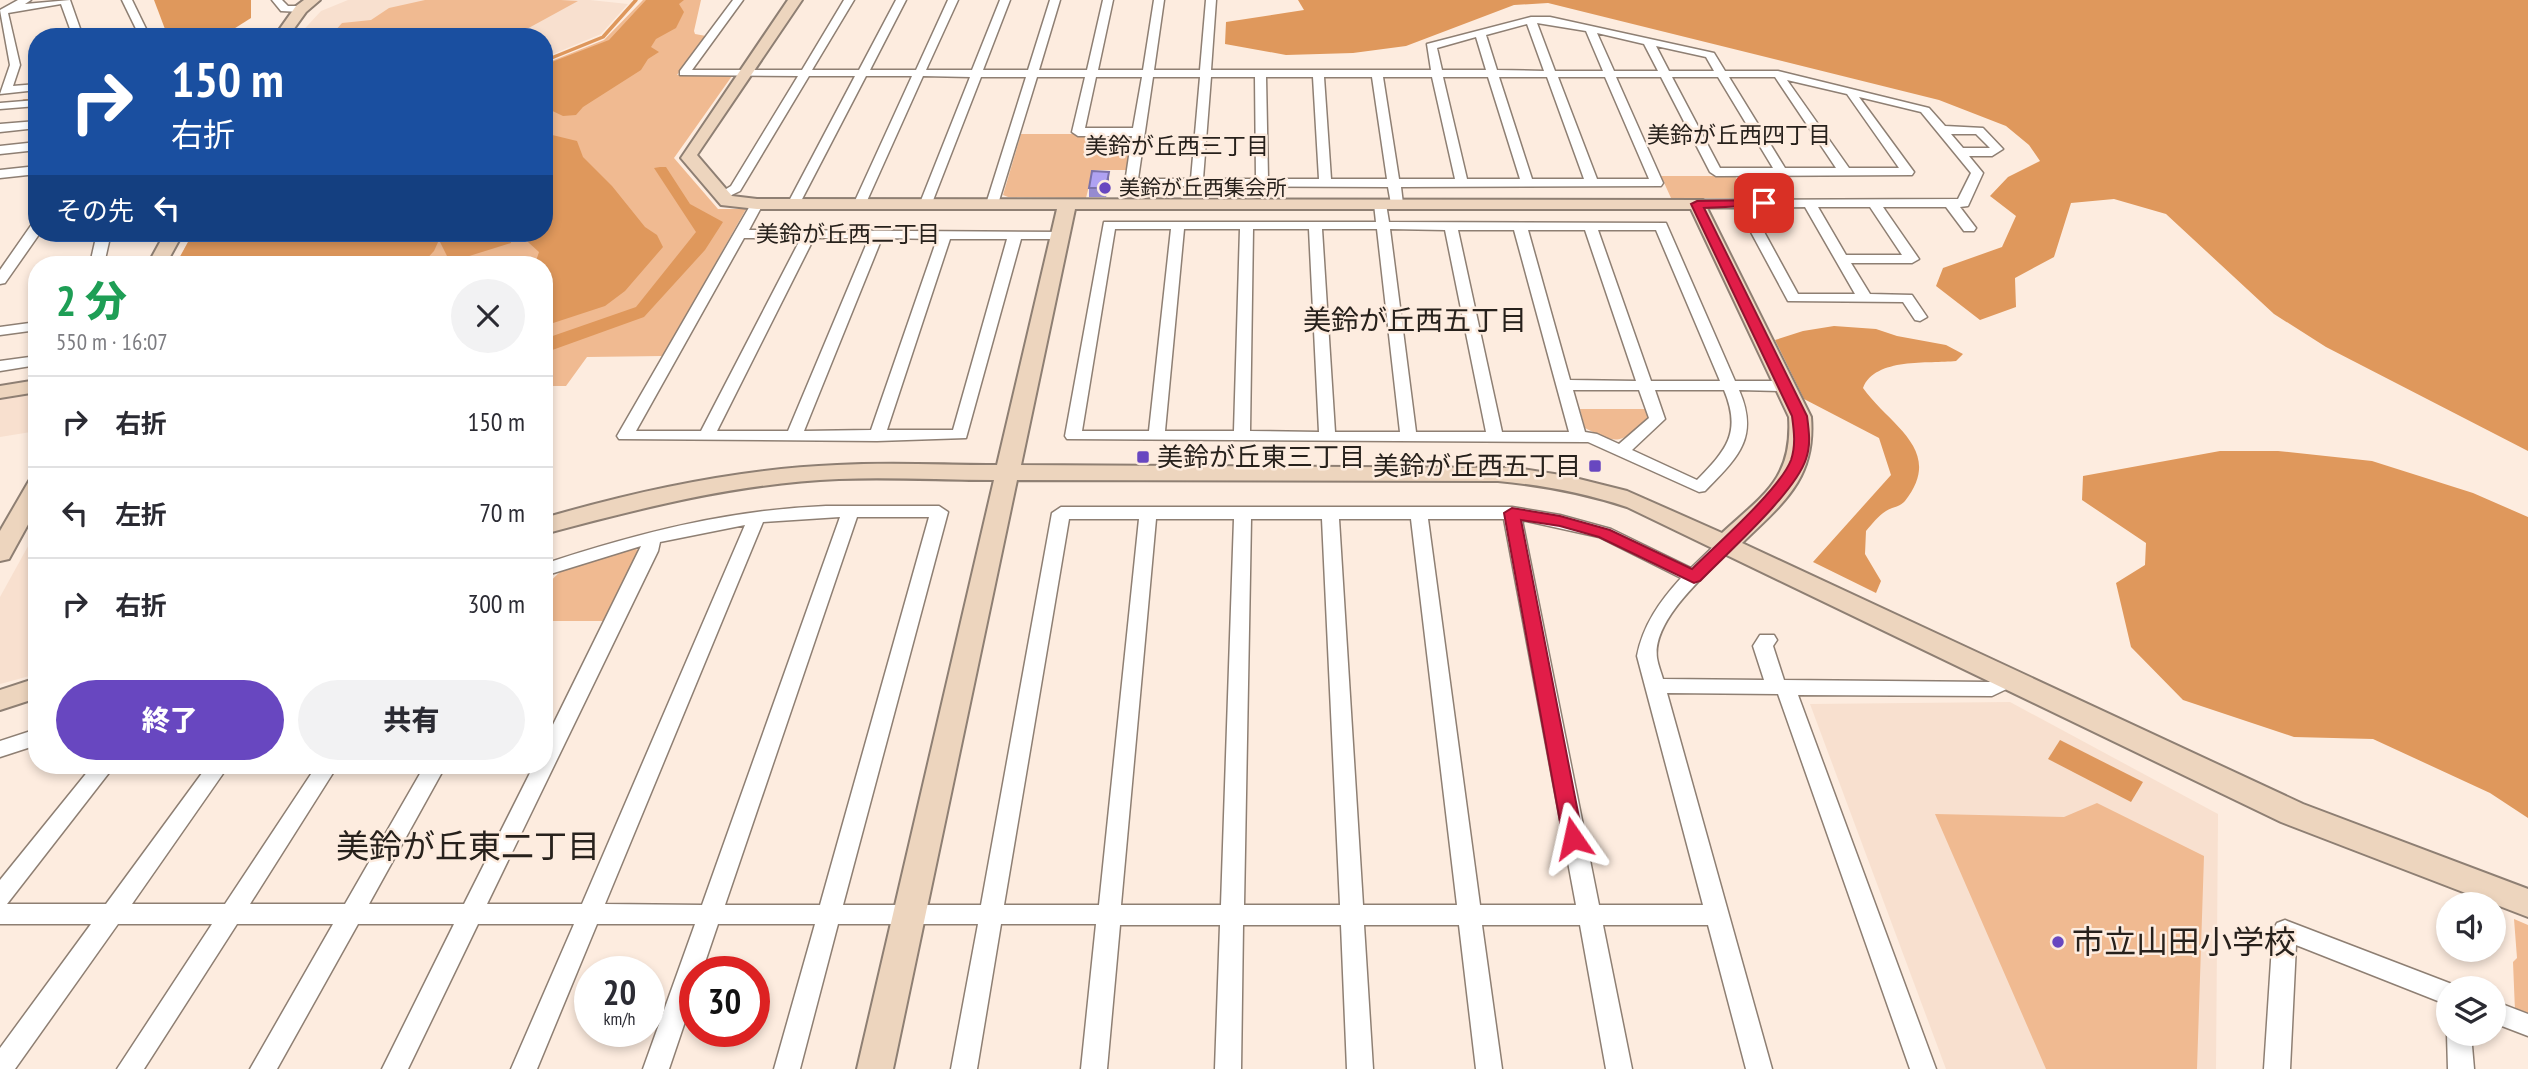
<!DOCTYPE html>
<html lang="ja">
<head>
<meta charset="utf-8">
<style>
	body { margin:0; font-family:"PT Sans Narrow","Noto Sans JP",sans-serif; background:#f2f2f3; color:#2b2b33; height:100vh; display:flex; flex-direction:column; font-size:26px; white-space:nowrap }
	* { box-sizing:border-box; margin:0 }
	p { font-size:23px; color:#7c7c81 }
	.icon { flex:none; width:38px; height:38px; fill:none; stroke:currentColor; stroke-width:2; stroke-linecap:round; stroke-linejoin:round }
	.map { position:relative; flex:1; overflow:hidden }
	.details { position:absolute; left:28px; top:256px; width:525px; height:518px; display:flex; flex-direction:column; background:#fff; border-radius:28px; box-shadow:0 4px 10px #0003 }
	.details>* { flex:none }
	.top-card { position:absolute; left:28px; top:28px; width:525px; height:214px; border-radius:28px; box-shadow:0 4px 10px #0003; background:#1a4fa0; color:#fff; overflow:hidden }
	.tools { position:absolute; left:2436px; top:892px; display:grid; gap:14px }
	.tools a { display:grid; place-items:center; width:70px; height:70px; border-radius:50%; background:#fff; box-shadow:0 4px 10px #0003; font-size:35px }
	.speed { position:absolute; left:574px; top:956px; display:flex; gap:14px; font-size:35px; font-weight:700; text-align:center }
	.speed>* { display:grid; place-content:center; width:91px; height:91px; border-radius:50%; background:#fff; box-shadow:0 4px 10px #0003; line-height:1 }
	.speed small { font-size:18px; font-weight:400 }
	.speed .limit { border:10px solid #d22; background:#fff; color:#111 }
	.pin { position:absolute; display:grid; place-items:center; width:60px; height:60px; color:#fff; margin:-30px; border-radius:14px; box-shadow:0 4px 10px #0006 }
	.me { position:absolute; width:77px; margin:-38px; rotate:349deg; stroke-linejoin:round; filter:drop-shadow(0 0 5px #0008) }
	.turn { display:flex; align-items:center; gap:24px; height:147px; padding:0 28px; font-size:32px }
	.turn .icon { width:91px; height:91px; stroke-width:2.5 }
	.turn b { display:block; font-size:49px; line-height:60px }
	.then { display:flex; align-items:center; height:66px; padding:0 28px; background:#0003; gap:14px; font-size:26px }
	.round { display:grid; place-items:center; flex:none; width:74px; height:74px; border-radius:37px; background:#f2f2f3 }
	.summary { display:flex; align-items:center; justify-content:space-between; height:119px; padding:0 28px }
	h1 { font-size:42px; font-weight:800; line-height:52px; color:#1e9e55 }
	.button { display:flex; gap:14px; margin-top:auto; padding:14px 28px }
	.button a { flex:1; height:80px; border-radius:42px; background:#6847c0; color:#fff; font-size:28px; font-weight:800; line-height:80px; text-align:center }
	.button a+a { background:#f2f2f3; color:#2b2b33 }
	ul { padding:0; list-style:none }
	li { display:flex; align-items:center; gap:21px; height:91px; padding:0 28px; border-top:2px solid #e1e1e2 }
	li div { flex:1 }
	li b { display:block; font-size:26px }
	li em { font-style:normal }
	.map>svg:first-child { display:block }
</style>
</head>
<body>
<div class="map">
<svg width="2528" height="1069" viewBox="0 0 2528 1069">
	<rect width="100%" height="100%" fill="#fdecdf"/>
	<g fill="#f8e0cf">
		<path d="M348,0H590L628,4L601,34L544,58V37H297L321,11Z"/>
		<path d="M37,394V431L0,437V400Z"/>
		<path d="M37,530V674L0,684V597Z"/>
		<path d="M2010,702L2218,814L2216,1069H1946L1810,704Z"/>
	</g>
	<g fill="#f0ba91">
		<path d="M425,0H561L578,1L525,30L510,28L493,37H317L318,33L335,31L342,23L371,20L389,8Z"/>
		<path d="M643,0H701L694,31L695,34L706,36L677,75L732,76L674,158L718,209H746L663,356L587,357L566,386H544V264H176L193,233H544V64L604,40Z"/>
		<path d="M1021,134H1126L1133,138L1127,170H1093L1086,198L1008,197L1003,195Z"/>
		<path d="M1661,176H1735L1747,198H1671Z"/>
		<path d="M1580,409H1646L1649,418C1619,443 1621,446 1585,428Z"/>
		<path d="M632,547L642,552L607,621H544C544,613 542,601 545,593C554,561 604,556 632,547Z"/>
		<path d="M2097,803L2204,856L2197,1069H2046L1935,814L2064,817Z"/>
		<path d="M2514,919L2528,925V1016L2515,1011L2513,962L2517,958Z"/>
	</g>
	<g fill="#df985c">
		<path d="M154,0H251V18L221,37H168Z"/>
		<path d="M646,0H684L679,4L684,12L676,28L656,39L651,47L659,52L648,59L641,70L583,107L576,115L563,116L544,107V65L609,40Z"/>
		<path d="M1298,0H2528V451L2326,347L2274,314L2166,214L2114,199L2071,203L2054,257L2015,278L2016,307L1980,320L1936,286L1943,268L2002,247L2016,216L1990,196L2008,177L2040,161L2029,145L2006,126L1939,100L1548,3L1514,5L1406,46L1353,53L1286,55L1225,44L1226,22L1304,10Z"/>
		<path d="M544,133L577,141L583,157L612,186L645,227L657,235L663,247L625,291L605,306L544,326V264H535L539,252L518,233H544Z"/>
		<path d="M660,167H666L690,204L723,222L705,250L644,317L544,353V339L636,307L696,232L654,168Z"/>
		<path d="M193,233H413L439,240L434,251L422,264H176Z"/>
		<path d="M1834,326L1876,329L1897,336L1946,345L1963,354L1956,361C1929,364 1875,357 1863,388C1890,426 1945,450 1905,501C1900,507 1892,507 1886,511C1878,516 1872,524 1866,531L1865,554L1881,581L1876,593L1813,562L1891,475L1879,438L1804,399L1775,340L1803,331Z"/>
		<path d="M2220,451H2278L2372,461L2473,493L2528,517V818L2490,793L2373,739L2294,737L2183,700L2131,647L2116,583L2145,565L2146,543L2082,500L2083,476Z"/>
	</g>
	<g fill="#de975c">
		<path d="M413,233H510L511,243L450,262L439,240Z"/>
		<path d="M2060,740L2143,782L2131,802L2048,759Z"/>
	</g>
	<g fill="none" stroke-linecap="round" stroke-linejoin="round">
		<g stroke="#de975c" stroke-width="3.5">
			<path d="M544,61L603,37L636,0"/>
			<path d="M24,101L37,100"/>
		</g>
		<defs>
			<g id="street">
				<path d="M18,0H31L25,4L70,0L83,37H73L61,4L8,13L20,65L13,86L37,84V90L0,94L10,65L0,10Z"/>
				<path d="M122,0H132L150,37H140Z"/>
				<path d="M272,0H282L288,6H301L306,9L301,12L281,11Z"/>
				<path d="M733,0H743L692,70H802L844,0H854L812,70H859L896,0H906L870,70H916L948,0H958L926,70H972L1000,0H1010L983,70H1028L1050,0H1060L1039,70H1087L1103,0H1113L1098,70H1143L1154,0H1164L1154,70H1200L1206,0H1216L1211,70H1431L1427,44L1531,17H1550L1714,53L1725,71H1778L1929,108L1945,126L1983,128L2003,149L1992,156H1969L1983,173L1968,206L1960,207L1976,228L1974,231H1964L1946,207H1883L1919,259L1912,263H1851L1870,294L1912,295L1927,317L1920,321L1915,320L1903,302L1788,301L1738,208H1697L1691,204L1697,200L1958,199L1971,173L1921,112L1859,97L1914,172L1912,175L1716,176L1710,172L1661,77H1616L1663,183L1661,186L1401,187L1403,204L1397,208L1391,204L1388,187L1127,186L1125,183L1132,136H1078L1072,132L1085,77H1037L998,204L992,208L986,204L1026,77H981L932,203L926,207L920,203L970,77L923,76L866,203L860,207L854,203L912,76H866L800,203L794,207L788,203L855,76H809L740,191L721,200L715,196L731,186L798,76L680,75V71ZM1537,23L1586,31L1603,71H1555ZM1527,24L1544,71L1497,70L1486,35ZM1597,33L1644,44L1658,71H1614ZM1476,37L1486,70H1442L1437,48ZM1656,46L1706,57L1714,71H1669ZM1096,77H1142L1133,128H1085ZM1153,77H1200L1191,179H1138ZM1211,77H1255L1256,179H1203ZM1266,77H1313L1319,179H1268ZM1324,77H1372L1387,179H1331ZM1383,77H1432L1455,179H1399ZM1443,77H1488L1520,179H1467ZM1499,77H1547L1584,179H1532ZM1558,77H1605L1649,179H1597ZM1672,77H1718L1773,168H1720ZM1729,77H1775L1836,168H1785ZM1787,80L1847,94L1899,168H1849ZM1951,134H1976L1990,148H1963ZM1805,207L1855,294H1798L1751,208ZM1818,207H1870L1902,255H1846Z"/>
				<path d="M37,100V106L0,109V103Z"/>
				<path d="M37,121V128L0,132V124Z"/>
				<path d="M37,142V150L0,154V146Z"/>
				<path d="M37,166V174L0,178V170Z"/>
				<path d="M757,200L763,204L749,230L1065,232V238L1060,239H1021L966,438L877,441L619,439L617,436L751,204ZM744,238H801L701,431H636ZM814,238H869L788,431H717ZM882,238L937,239L871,430L804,431ZM950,239H1007L953,430H887Z"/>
				<path d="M1380,200L1386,204L1389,222L1666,223L1735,381H1784L1792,386L1784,391L1739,390C1760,438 1737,458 1705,491L1699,492L1588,442L1067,439L1065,436L1104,222H1376L1374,204ZM1115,229H1171L1149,431H1082ZM1184,229H1240L1234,431H1165ZM1253,229H1309L1319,432L1250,431ZM1322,229H1377L1400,432H1335ZM1390,229L1445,230L1486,432H1416ZM1458,230H1514L1569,432H1502ZM1528,230H1585L1636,381L1570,380ZM1598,230H1656L1720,381H1651ZM1573,390H1639L1649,418L1619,444L1597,434L1585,432ZM1655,390H1724C1742,433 1726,450 1697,480L1632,450L1665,419Z"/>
				<path d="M37,223V233H40L5,283L0,284V270L32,224Z"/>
				<path d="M97,233H111L104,264H90Z"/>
				<path d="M37,322V330L0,335V327Z"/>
				<path d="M37,356V365L0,371V361Z"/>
				<path d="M826,506H939L948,512L843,905H981L1052,513L1061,507H1512L1560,515L1611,529L1691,568L1720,540H1732L1735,544L1732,548C1708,573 1652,619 1657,658C1658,665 1661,672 1663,679L1764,680L1753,646L1760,635H1774L1777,640L1773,646L1784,680L1989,682L2010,672L2017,674L2020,679L2017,684L1992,696L1798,695L1936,1069H1910L1778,694L1667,693L1772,1069H1746L1708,925H1603L1632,1069H1606L1580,925H1482L1502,1069H1476L1459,925H1364L1373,1069H1347L1341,925H1243L1241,1069H1215L1220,925H1120L1107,1069H1081L1096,924H1001L977,1069H951L978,924H838L800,1069H774L815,924H718L702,971H695V992L669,1069H643L695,924H597L537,1069H511L574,924H478L408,1069H382L454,924H358L277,1069H250L333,924H237L144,1069H117L212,924H118L15,1069H0V1048L91,924H0V880L93,765H115L7,904H106L208,765H229L132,904H225L317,765H338L250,904H345L425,765H446L369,904H464L534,765H544V743L641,546L544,576V564C637,533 729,510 826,506ZM840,517L702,905L605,904L763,522ZM857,517H929L820,905H725ZM1069,519H1139L1099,905H1004ZM1156,519H1234L1221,905H1121ZM1251,519H1322L1340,905H1244ZM1339,519H1411L1457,905H1363ZM1428,519H1504L1576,905H1480ZM1522,520L1599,537L1681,578C1660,601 1643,625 1637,656L1703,905H1599ZM745,525L582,904H487L658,551L660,542Z"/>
				<path d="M37,729V745L0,757V741Z"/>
				<path d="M2285,920L2457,986L2458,989H2448V1005L2296,945L2290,1069H2264L2273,930L2277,923Z"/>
				<path d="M2494,1001L2528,1014V1036L2494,1023Z"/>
				<path d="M2448,1031V1034H2471L2474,1069H2448L2447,1034Z"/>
			</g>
			<g id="secondary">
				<path d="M304,0H320L306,12L288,37H274L296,6Z"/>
				<path d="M788,0H802L697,155L732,196L757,199L1703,200L1811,417C1816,479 1783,503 1742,543L2303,804L2528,889V917L2281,822L1627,507C1584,493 1542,485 1498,481L1017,480L893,1069H857L994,480C942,480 890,477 839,479C738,483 641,508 544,534V518C640,490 738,469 837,465C891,462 944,465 997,465L1057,209H757L721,205L681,158ZM1075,209H1691L1789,417C1793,479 1763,495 1722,533L1627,491L1567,476L1516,468L1021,465Z"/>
				<path d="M165,233H183L166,264H148Z"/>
				<path d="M37,380V392L0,398V386Z"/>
				<path d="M37,479V508L9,559L0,561V531L29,481Z"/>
				<path d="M37,678V698L0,710V690Z"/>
			</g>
		</defs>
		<use href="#street" stroke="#8e7f73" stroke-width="3"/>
		<use href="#secondary" stroke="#8e7f73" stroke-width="4"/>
		<use href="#street" fill="#fff" fill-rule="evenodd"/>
		<use href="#secondary" fill="#edd5be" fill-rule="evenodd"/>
	</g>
	<path fill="#968bd0" d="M1109,180L1106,197H1089V188Z"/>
	<path fill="#7a71a9" d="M1109,172V180L1106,197V188Z"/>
	<path fill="#afa2f2" stroke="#7a71a9" stroke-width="2" d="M1092,171L1109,172L1106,188H1089Z"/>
	<path fill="#e11d48" stroke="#92132f" stroke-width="2" d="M1764,200L1768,201V205L1704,208L1807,416C1809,431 1811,445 1806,459C1795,493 1727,553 1700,581L1694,583L1599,537L1560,526L1521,520L1583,838L1580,844L1573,846L1566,844L1563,838L1504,513L1512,508L1560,516L1610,530L1692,569C1716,545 1780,489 1791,460C1796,445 1794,431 1792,416L1691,204L1697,201Z"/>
	<g fill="#6847c0" stroke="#fdecdf" stroke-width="2.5">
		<circle cx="1105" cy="188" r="7"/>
		<rect x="1136" y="450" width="14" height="14" rx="3.5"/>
		<rect x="1588" y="459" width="14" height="14" rx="3.5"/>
		<circle cx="2058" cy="942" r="7"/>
	</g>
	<g text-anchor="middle" stroke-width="5" stroke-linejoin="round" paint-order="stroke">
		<g font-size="21" fill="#27211c" stroke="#fdecdf" text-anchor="start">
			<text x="1119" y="195">美鈴が丘西集会所</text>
		</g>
		<g font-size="23" fill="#27211c" stroke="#fdecdf">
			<text x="1739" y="143">美鈴が丘西四丁目</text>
			<text x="1177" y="154">美鈴が丘西三丁目</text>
			<text x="848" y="242">美鈴が丘西二丁目</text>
		</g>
		<g font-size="26" fill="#27211c" stroke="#fdecdf" text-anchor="start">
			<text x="1157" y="466">美鈴が丘東三丁目</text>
			<text x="1581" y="475" text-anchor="end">美鈴が丘西五丁目</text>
		</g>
		<g font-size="28" fill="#27211c" stroke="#fdecdf">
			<text x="1415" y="330">美鈴が丘西五丁目</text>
		</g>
		<g font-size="32" fill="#27211c" stroke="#fdecdf" text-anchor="start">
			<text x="2072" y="953">市立山田小学校</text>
		</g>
		<g font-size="33" fill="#27211c" stroke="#fdecdf">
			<text x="468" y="858">美鈴が丘東二丁目</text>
		</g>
	</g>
</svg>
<div class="tools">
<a><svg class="icon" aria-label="sound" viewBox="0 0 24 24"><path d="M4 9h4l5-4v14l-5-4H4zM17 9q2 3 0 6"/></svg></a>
<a><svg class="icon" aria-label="layers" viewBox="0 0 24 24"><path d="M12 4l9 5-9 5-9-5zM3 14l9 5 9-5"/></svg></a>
</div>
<div class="speed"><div>20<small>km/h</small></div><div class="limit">30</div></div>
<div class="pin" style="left:1764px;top:203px;background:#d93025"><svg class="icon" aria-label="arrive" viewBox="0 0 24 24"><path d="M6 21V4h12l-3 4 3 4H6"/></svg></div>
<svg class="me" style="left:1573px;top:838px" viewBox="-20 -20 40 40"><path d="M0-17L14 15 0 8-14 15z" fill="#e11d48" stroke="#fff" stroke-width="4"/></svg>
<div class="top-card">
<div class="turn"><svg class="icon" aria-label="right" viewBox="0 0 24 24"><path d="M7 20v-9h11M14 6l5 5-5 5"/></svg><div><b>150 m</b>右折</div></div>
<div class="then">その先<svg class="icon" aria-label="left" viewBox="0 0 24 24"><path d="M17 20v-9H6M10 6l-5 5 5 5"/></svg></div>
</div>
<section class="details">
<div class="summary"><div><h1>2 分</h1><p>550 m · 16:07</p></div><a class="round"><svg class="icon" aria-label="close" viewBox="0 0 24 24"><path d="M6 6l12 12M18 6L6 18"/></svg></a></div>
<ul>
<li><svg class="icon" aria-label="right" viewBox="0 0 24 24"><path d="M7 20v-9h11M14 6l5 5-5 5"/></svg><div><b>右折</b></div><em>150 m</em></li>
<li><svg class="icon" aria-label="left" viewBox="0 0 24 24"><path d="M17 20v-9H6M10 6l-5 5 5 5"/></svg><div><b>左折</b></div><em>70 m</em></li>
<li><svg class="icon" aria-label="right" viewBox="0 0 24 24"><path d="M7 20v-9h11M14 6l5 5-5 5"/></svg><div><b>右折</b></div><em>300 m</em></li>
</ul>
<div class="button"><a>終了</a><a>共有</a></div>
</section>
</div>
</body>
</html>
